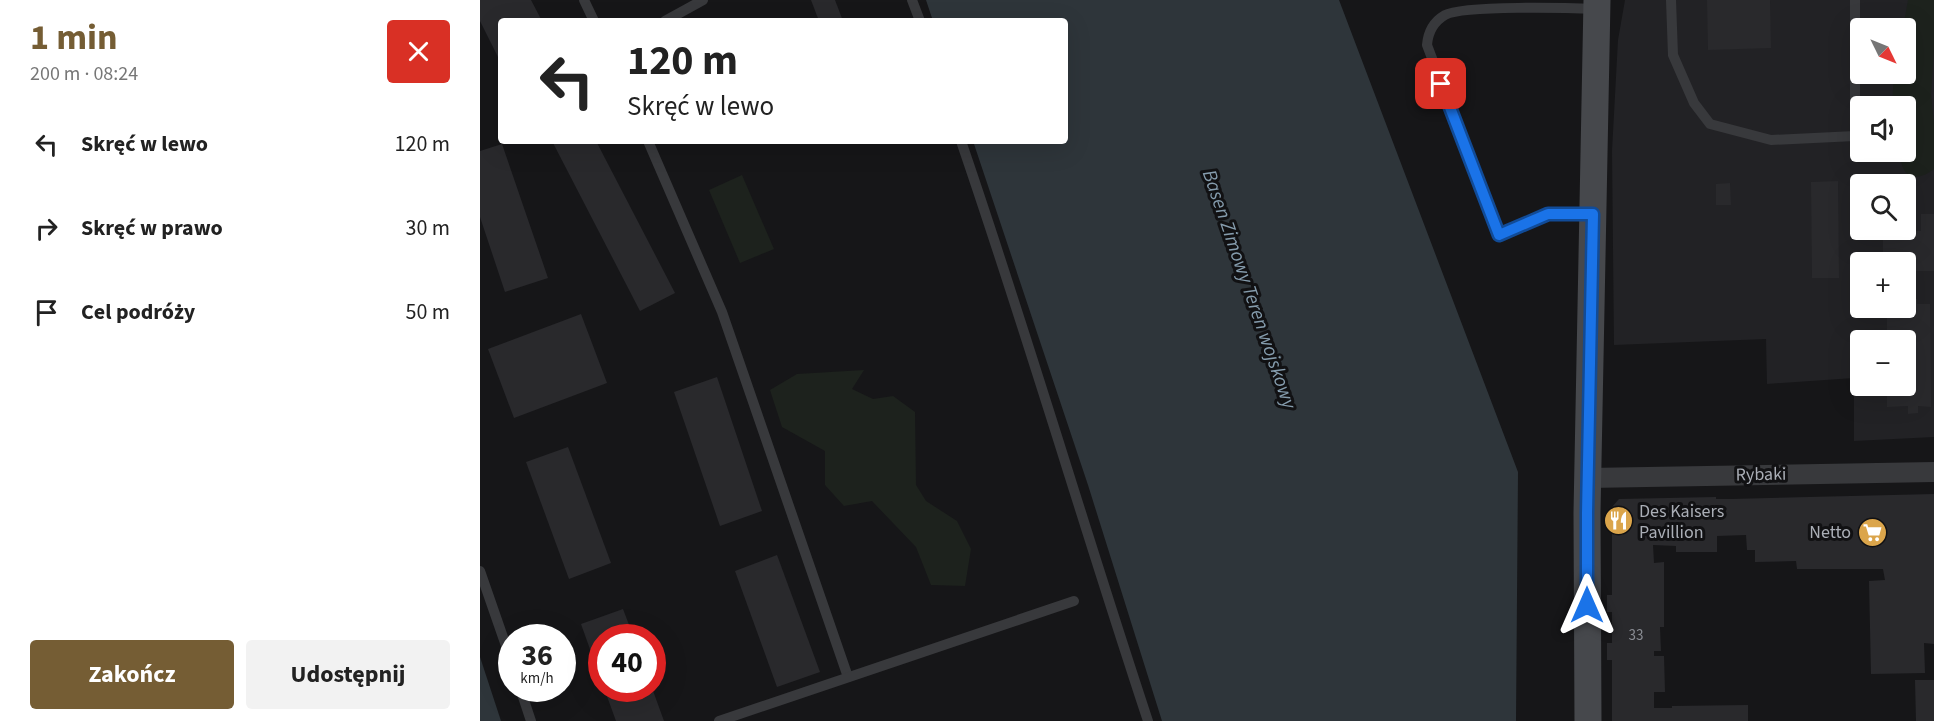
<!DOCTYPE html>
<html lang="pl">
<head>
<meta charset="utf-8">
<style>
	body { margin:0; font-family:"Source Sans 3",sans-serif; background:#f2f2f2; color:#222; height:100vh; display:flex; flex-direction:column; font-size:22px; white-space:nowrap }
	* { box-sizing:border-box; margin:0 }
	p { font-size:20px; color:#767676 }
	.icon { flex:none; width:33px; height:33px; fill:none; stroke:currentColor; stroke-width:2; stroke-linecap:round; stroke-linejoin:round }
	.map { position:relative; flex:1; overflow:hidden }
	.side { display:flex; flex-direction:column; background:#fff; width:480px }
	.side>* { flex:none }
	.banner { position:absolute; left:18px; top:18px; width:570px; height:126px; border-radius:6px; box-shadow:0 6px 24px #0002; background:#fff; color:#222; overflow:hidden }
	.needle { width:39px; rotate:133deg }
	.fabs { position:absolute; left:1370px; top:18px; display:grid; gap:12px }
	.fabs a { display:grid; place-items:center; width:66px; height:66px; border-radius:6px; background:#fff; box-shadow:0 6px 24px #0002; font-size:30px }
	.speed { position:absolute; left:18px; top:624px; display:flex; gap:12px; font-size:30px; font-weight:700; text-align:center }
	.speed>* { display:grid; place-content:center; width:78px; height:78px; border-radius:50%; background:#fff; box-shadow:0 6px 24px #0002; line-height:1 }
	.speed small { font-size:15px; font-weight:400 }
	.speed .limit { border:9px solid #d22; background:#fff; color:#111 }
	.pin { position:absolute; display:grid; place-items:center; width:51px; height:51px; color:#fff; margin:-26px; border-radius:12px; box-shadow:0 3px 9px #0006 }
	.me { position:absolute; width:66px; margin:-33px; rotate:0deg; stroke-linejoin:round; filter:drop-shadow(0 0 4px #0008) }
	.turn { display:flex; align-items:center; gap:21px; height:126px; padding:0 30px; font-size:27px }
	.turn .icon { width:78px; height:78px; stroke-width:2.5 }
	.turn b { display:block; font-size:42px; line-height:51px }
	.round { display:grid; place-items:center; flex:none; width:63px; height:63px; border-radius:6px; background:#f2f2f2 }
	.head { display:flex; align-items:center; justify-content:space-between; height:102px; padding:0 30px }
	h1 { font-size:36px; font-weight:700; line-height:45px; color:#755d34 }
	.primary-button { display:flex; gap:12px; margin-top:auto; padding:12px 30px }
	.primary-button a { flex:1; height:69px; border-radius:6px; background:#755d34; color:#fff; font-size:24px; font-weight:700; line-height:69px; text-align:center }
	.primary-button a+a { background:#f2f2f2; color:#222 }
	ul { padding:0; list-style:none }
	li { display:flex; align-items:center; gap:18px; height:84px; padding:0 30px }
	li div { flex:1 }
	li b { display:block; font-size:22px }
	li em { font-style:normal }
	main { display:flex; flex:1; min-height:0 }
	.map>svg:first-child { display:block }
</style>
</head>
<body>
<main>
<section class="side">
<div class="head"><div><h1>1 min</h1><p>200 m · 08:24</p></div><a class="round" style="background:#d93025;color:#fff"><svg class="icon" aria-label="close" viewBox="0 0 24 24"><path d="M6 6l12 12M18 6L6 18"/></svg></a></div>
<ul>
<li><svg class="icon" aria-label="left" viewBox="0 0 24 24"><path d="M17 20v-9H6M10 6l-5 5 5 5"/></svg><div><b>Skręć w lewo</b></div><em>120 m</em></li>
<li><svg class="icon" aria-label="right" viewBox="0 0 24 24"><path d="M7 20v-9h11M14 6l5 5-5 5"/></svg><div><b>Skręć w prawo</b></div><em>30 m</em></li>
<li><svg class="icon" aria-label="arrive" viewBox="0 0 24 24"><path d="M6 21V4h12l-3 4 3 4H6"/></svg><div><b>Cel podróży</b></div><em>50 m</em></li>
</ul>
<div class="primary-button"><a>Zakończ</a><a>Udostępnij</a></div>
</section>
<div class="map">
<svg width="1454" height="721" viewBox="0 0 1454 721">
	<rect width="100%" height="100%" fill="#161618"/>
	<path fill="#222225" fill-rule="evenodd" d="M1145,0H1454V437L1374,441V378L1287,384L1286,339L1134,345L1132,151L1138,40ZM1380,28H1425V74H1380ZM1380,106H1425V152H1380ZM1380,184H1425V230H1380ZM1380,262H1425V308H1380ZM1380,340H1425V386H1380Z"/>
	<g fill="#1d221d">
		<path d="M1428,0H1454V50L1451,94L1454,124V169C1435,184 1419,176 1421,152H1425V106H1412L1414,74H1425V28H1423Z"/>
		<path d="M262,175L294,249L260,263L229,190Z"/>
		<path d="M384,370L372,389L393,399L413,396L435,412L436,485L446,501L477,521L491,549L485,586L451,585L436,547L392,501L364,506L345,485V451L302,427L290,390L317,374Z"/>
	</g>
	<g fill="#2e353a">
		<path d="M446,0H859L1038,472L1036,721H682L608,485L493,141H585V21H453Z"/>
		<path d="M0,657L21,721H0Z"/>
	</g>
	<g fill="#29292c">
		<path d="M0,0H51L62,21H21V63L0,21Z"/>
		<path d="M331,0H355L363,21H339Z"/>
		<path d="M1227,0H1290L1291,48L1228,50Z"/>
		<path d="M72,141H116L195,293L160,311Z"/>
		<path d="M22,144L68,278L25,292L0,217V151Z"/>
		<path d="M1358,181L1359,278H1332L1331,182Z"/>
		<path d="M1250,183L1251,205H1236V184Z"/>
		<path d="M1441,214H1454V271H1425V262H1403V231H1441Z"/>
		<path d="M1428,297L1437,299V304H1450L1451,407L1438,406V413L1428,414V406L1407,407V386H1425V340H1407V308H1425Z"/>
		<path d="M101,314L127,383L34,418L8,349Z"/>
		<path d="M237,377L282,511L240,526L194,392Z"/>
		<path d="M88,447L131,563L89,579L46,462Z"/>
		<path d="M1454,494V644L1444,643L1445,673L1391,674L1389,581L1405,580L1403,569H1317L1316,561L1275,562V550H1267L1266,535L1237,536V552H1196V546L1173,545L1174,563L1184,562V627H1180L1181,651H1174V656H1184L1185,692H1174V708H1192V706L1268,705V721H1132V660H1127V643H1132V612H1127V595H1132V507L1139,499L1236,497V499H1251Z"/>
		<path d="M297,555L340,672L297,687L255,571Z"/>
		<path d="M143,609L154,638H122L121,680L101,624Z"/>
		<path d="M1435,680H1454V721H1436Z"/>
		<path d="M124,688H172L184,721H136Z"/>
	</g>
	<g fill="none" stroke-linecap="round" stroke-linejoin="round">
		<g stroke="#38393c" stroke-width="10">
			<path d="M104,0L114,21"/>
			<path d="M432,0L440,21"/>
			<path d="M1191,0L1193,55L1214,103L1230,124L1291,140L1375,136V0"/>
			<path d="M185,21L223,0"/>
			<path d="M168,141L242,312L368,677"/>
			<path d="M481,141C547,333 604,528 668,721"/>
			<path d="M1112,215L1068,214L1019,235L947,45C948,32 953,22 965,15C983,5 1091,8 1117,9"/>
			<path d="M0,571L32,663"/>
			<path d="M40,688L51,721"/>
			<path d="M239,721L594,601"/>
		</g>
		<path stroke="#38393c" stroke-width="20" d="M1108,478L1454,472"/>
		<path stroke="#46484c" stroke-width="27" d="M1108,721L1107,513L1117,0"/>
	</g>
	<g fill="none" stroke-linecap="round" stroke-linejoin="round">
		<defs>
			<path id="route" d="M961,84L1019,235L1068,214H1113L1107,513V605"/>
		</defs>
		<use href="#route" stroke="#114b97" stroke-width="15"/>
		<use href="#route" stroke="#1a73e8" stroke-width="10"/>
	</g>
	<defs>
		<symbol id="restaurant-disc" viewBox="-11 -11 22 22"><circle r="9.5" fill="#dba54b" stroke="#111113"/><path d="M-5-6h1v4h1v-4h1v4h1v-4h1v5L-1.5 .5V6h-2V.5L-5-1ZM5-6V6H3V1.5H1.5Q1.5-4 5-6Z" fill="#fff"/></symbol>
		<symbol id="supermarket-disc" viewBox="-11 -11 22 22"><circle r="9.5" fill="#dba54b" stroke="#111113"/><path d="M-6-5.5h2.5l.6 2H6L4.5 2H-2.5L-4.4-4H-6ZM-1.5 3.2a1.3 1.3 0 1 0 .1 0ZM3 3.2a1.3 1.3 0 1 0 .1 0Z" fill="#fff"/></symbol>
	</defs>
	<g fill-rule="evenodd">
		<use href="#restaurant-disc" x="1122" y="504" width="33" height="33"/>
		<use href="#supermarket-disc" x="1376" y="516" width="33" height="33"/>
	</g>
	<g text-anchor="middle" stroke-width="6" stroke-linejoin="round" paint-order="stroke">
		<g font-size="15" fill="#898c93">
			<text x="1156" y="640">33</text>
		</g>
		<g font-size="18" fill="#aaaeb6" stroke="#111113">
			<text transform="translate(1281 474) rotate(-1)" y="6">Rybaki</text>
		</g>
		<g font-size="18" fill="#aaaeb6" stroke="#111113" text-anchor="start">
			<text x="1159" y="517">Des Kaisers<tspan x="1159" dy="21">Pavillion</tspan></text>
			<text x="1371" y="538" text-anchor="end">Netto</text>
		</g>
		<g font-size="20" font-style="italic" fill="#859cad" stroke="#111113">
			<text transform="translate(770 289) rotate(71)" y="7">Basen Zimowy Teren wojskowy</text>
		</g>
	</g>
</svg>
<div class="fabs">
<a><svg class="needle" viewBox="-14 -14 28 28"><path d="M0-13l5 13h-10z" fill="#e53935"/><path d="M0 13l5-13h-10z" fill="#767676"/></svg></a>
<a><svg class="icon" aria-label="sound" viewBox="0 0 24 24"><path d="M4 9h4l5-4v14l-5-4H4zM17 9q2 3 0 6"/></svg></a>
<a><svg class="icon" aria-label="search" viewBox="0 0 24 24"><circle cx="10" cy="10" r="6"/><path d="M15 15l6 6"/></svg></a>
<a>+</a>
<a>−</a>
</div>
<div class="speed"><div>36<small>km/h</small></div><div class="limit">40</div></div>
<div class="pin" style="left:961px;top:84px;background:#d93025"><svg class="icon" aria-label="arrive" viewBox="0 0 24 24"><path d="M6 21V4h12l-3 4 3 4H6"/></svg></div>
<svg class="me" style="left:1107px;top:605px" viewBox="-20 -20 40 40"><path d="M0-17L14 15 0 8-14 15z" fill="#1a73e8" stroke="#fff" stroke-width="4"/></svg>
<div class="banner">
<div class="turn"><svg class="icon" aria-label="left" viewBox="0 0 24 24"><path d="M17 20v-9H6M10 6l-5 5 5 5"/></svg><div><b>120 m</b>Skręć w lewo</div></div>
</div>
</div>
</main>
</body>
</html>
